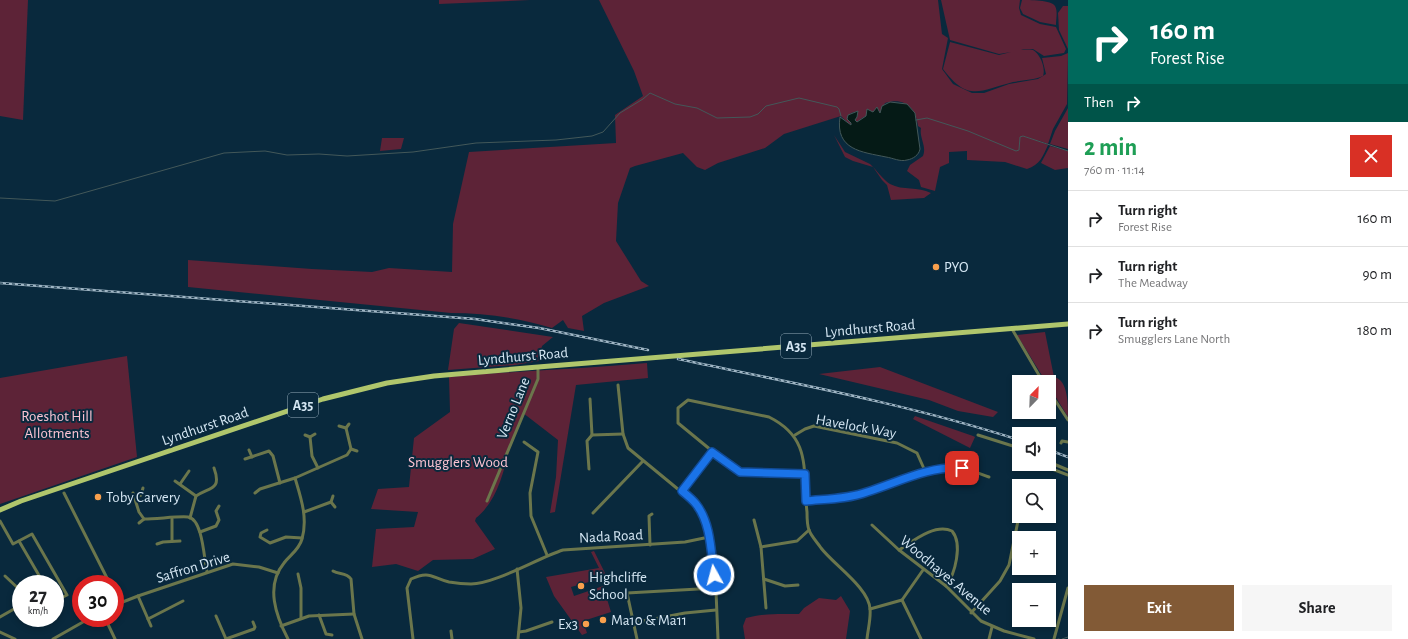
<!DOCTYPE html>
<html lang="en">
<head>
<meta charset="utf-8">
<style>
	body { margin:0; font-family:"Alegreya Sans",sans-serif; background:#f6f6f6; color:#202124; height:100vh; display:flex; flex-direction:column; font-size:15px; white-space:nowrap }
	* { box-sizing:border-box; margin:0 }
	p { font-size:13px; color:#757577 }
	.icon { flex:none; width:22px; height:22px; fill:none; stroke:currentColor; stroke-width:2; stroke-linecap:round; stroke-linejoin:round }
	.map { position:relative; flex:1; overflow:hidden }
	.drawer { display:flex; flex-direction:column; background:#fff; width:340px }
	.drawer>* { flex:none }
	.banner { background:#00695c; color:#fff; overflow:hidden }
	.needle { width:26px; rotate:23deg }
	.controls { position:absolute; left:1012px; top:375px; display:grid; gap:8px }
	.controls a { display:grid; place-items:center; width:44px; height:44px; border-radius:0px; background:#fff; box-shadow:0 2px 6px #0003; font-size:20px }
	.speed { position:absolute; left:12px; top:575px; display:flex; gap:8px; font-size:20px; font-weight:700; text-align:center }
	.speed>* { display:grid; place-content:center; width:52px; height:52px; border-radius:50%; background:#fff; box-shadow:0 2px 6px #0003; line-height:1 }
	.speed small { font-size:10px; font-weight:400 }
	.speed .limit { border:6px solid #d22; background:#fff; color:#111 }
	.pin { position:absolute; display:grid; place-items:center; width:34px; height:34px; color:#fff; margin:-17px; border-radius:8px; box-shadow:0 2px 6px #0006 }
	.me { position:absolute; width:44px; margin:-22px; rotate:353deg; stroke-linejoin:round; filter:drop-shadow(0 0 3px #0008) }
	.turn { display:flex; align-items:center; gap:14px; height:84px; padding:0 16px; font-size:18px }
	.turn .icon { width:52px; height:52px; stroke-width:2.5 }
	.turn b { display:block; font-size:28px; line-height:34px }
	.then { display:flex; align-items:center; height:38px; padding:0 16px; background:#0003; gap:8px; font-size:15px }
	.round { display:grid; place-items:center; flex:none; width:42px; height:42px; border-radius:0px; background:#f6f6f6 }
	.head { display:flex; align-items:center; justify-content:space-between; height:68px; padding:0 16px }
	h1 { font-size:24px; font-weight:700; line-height:30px; color:#1e9e55 }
	.cta { display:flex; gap:8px; margin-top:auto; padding:8px 16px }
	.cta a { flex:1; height:46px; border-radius:0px; background:#825a36; color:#fff; font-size:16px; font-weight:700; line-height:46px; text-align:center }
	.cta a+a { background:#f6f6f6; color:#202124 }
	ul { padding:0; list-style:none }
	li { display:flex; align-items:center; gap:12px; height:56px; padding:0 16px; border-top:1px solid #e0e0e0 }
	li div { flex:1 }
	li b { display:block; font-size:15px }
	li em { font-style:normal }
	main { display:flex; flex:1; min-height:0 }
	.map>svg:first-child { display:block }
</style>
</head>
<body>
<main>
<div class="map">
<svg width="1068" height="639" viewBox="0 0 1068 639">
	<rect width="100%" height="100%" fill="#09293d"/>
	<g fill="#5d2337">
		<path d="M0,0H28L23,120L0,116Z"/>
		<path d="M439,0H530L439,4Z"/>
		<path d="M599,0H938L942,34L948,38L942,69L953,84L972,93H984L1009,84L1038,79L1046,74L1042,58L1061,56L1068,53L1067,104L1053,129L1048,144L1037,140L1048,145C1043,156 1040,165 1027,169L1005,162L967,160V151L949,152V163L940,167L935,191L921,187L919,180L907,171L910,165L923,156C927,146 919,138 921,128L918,126C916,107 904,97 885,103L880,113L877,107C873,114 863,116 857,122L854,120L857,117L858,111L851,113L847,117L852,123L850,125L841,116L784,134L765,148L718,163L705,170L697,167L683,153L635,166L630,168L618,203L616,241L641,281L649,286L604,303L582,316L584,331L568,328L563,320L552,328C520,318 485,313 451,313L188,287V260L312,269L372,272L389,268L452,272L453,224L469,152L616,143L615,115L643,96L634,71Z"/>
		<path d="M941,0H1020L1019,8L1021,15L1040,24L1056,27L1066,49L1064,53L1044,56L1033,49H1021C1023,50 1030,49 1033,50C1040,54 1046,68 1043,76C1034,80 1023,80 1013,82C979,91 968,102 943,69L950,42L999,55L1011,52L999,54L950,40Z"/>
		<path d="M1022,0C1029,0 1052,0 1055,6C1058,11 1056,19 1056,25L1040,22L1023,14L1020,8Z"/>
		<path d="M1063,6H1068V49L1059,30L1058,13Z"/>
		<path d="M1068,108V149L1050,144L1055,131Z"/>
		<path d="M834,135L845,152L870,164C877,170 882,179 890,184C903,191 918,186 931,193L924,198L891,200L887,185L882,180L873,167L853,161L845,157Z"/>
		<path d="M382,138H404L401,149L380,151Z"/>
		<path d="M1050,146L1068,151V168L1055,170L1041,163Z"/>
		<path d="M459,323L553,337L542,346L539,361L515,365L448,370L454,329Z"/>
		<path d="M1045,332L1054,377C1068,380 1068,403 1068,417L1049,386V382H1046L1017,335Z"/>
		<path d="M127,356L137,457L0,504V378Z"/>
		<path d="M647,363L648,378L576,385L555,512L550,513L556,477L558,440L523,413C505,446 507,493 476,518L475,521L495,549L473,559L433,560L418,571L396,564L372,567L376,529L414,527L418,512L371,509L378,489L409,487L414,438L450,412L449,377C515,371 581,369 647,363Z"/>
		<path d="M880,367L998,412L993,417L958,411L929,400L819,374Z"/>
		<path d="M915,416L973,436L975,437L970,448L913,419Z"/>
		<path d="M594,551L607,577L571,587L574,596L603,586L611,612L583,621L587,633L582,635L554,596L546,577L599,568L591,552Z"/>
		<path d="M841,596L850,611L846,639H745L743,626L746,618C763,613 781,614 799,614L804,608L819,598L836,600Z"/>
	</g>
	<path fill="#051a16" stroke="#435859" d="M890,102L907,104L915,113L920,149C919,155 913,159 907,160C900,162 893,158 886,157C862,152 835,150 840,117L851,125V123L847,119L848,115L858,111L857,117L855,120L857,122L866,116L867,109L873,112L877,107L880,113L882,106Z"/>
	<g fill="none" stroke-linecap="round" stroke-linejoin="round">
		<g stroke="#435859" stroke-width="1">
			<path d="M916,120L927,118L968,131L1016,151L1019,150L1020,137L1023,136L1068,151"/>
			<path d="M0,198L55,201L224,153L265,151L287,155L319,154L347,156L413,152L476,143L556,140L592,136L603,132L620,113L643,99L650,93L675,104L697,108L717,118L750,117L758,114L766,106L799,98L837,107L839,109L841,116"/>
			<path d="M1058,639H1059"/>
			<path d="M1062,639L1068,637"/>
		</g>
		<g stroke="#6b764c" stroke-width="3">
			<path d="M1012,329L1043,382"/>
			<path d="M618,385L623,434L628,448L696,504L705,520L709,537L716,591L718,639"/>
			<path d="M1049,391L1068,420"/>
			<path d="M590,399L592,435"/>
			<path d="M339,426L346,428L349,424"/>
			<path d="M305,435L310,437L315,434"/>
			<path d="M795,435L805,429L814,426L897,443L917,453L925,471"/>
			<path d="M978,435L1019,448"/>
			<path d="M310,437L312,456L318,468"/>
			<path d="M524,442L538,452L530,493L531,516L547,555"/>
			<path d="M1061,443L1062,441L1068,442"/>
			<path d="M351,449L357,451"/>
			<path d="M249,450L252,457"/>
			<path d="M245,459L269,451L273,456L280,483"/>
			<path d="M1049,462L1068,470"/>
			<path d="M1039,464L1068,475"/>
			<path d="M1016,468L1025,464"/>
			<path d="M589,469L587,441L592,435L623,434"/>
			<path d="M805,474L740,471L734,469L678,423V408L688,400L769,417C813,439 802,471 807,512C807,517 807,525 809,530C811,536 817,542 821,548C834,565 869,588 870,609C871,618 868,629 867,639"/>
			<path d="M175,481L196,496"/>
			<path d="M180,484L189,471"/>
			<path d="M682,491L712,452"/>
			<path d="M64,493L110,584"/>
			<path d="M133,493L139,512L144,519C157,519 178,516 188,517C203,519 204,560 207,572"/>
			<path d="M255,493L260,489L295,478L347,455L351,449L346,428"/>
			<path d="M333,496L331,502L335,507"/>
			<path d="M135,497L141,495L143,488"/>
			<path d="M487,501L538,379V367"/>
			<path d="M806,501C826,499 847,499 866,493C897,483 927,464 960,468C970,469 980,474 989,477"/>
			<path d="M304,512L331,502"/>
			<path d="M593,513L643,461"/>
			<path d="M190,518L196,496C210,487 222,490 214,468"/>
			<path d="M172,519V541"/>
			<path d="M754,520L761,547L766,608"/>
			<path d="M0,521L13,544L32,534L67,595L55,601"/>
			<path d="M139,523L144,519"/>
			<path d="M872,525L899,550L946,586L981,621L1004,631L1034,639"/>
			<path d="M267,530L261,533L260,537L270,543L286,537L302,538"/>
			<path d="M200,532L216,526L219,520L216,511L219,506"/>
			<path d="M19,541L44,584"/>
			<path d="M157,544L163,542L180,541"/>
			<path d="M650,545L649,516L652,514"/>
			<path d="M761,547L797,541L809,530"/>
			<path d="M899,550C913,541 935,523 952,531C963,544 955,574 946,586"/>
			<path d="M517,569L521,608L518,639"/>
			<path d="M333,571C339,575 346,572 351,579L354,614L362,639"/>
			<path d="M298,574L301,588V618"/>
			<path d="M5,576L21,591"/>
			<path d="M764,579L785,586L798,585"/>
			<path d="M115,594L120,603"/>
			<path d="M138,596L148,619L183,601"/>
			<path d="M902,600L921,639"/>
			<path d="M115,605L138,596L233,564L259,567L278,573"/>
			<path d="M870,609L902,600L923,570"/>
			<path d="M971,613L1000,581L1009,565L1019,516"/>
			<path d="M319,615L326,634L332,635"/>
			<path d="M216,616L226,639"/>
			<path d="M0,617L21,605"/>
			<path d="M105,618L115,639"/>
			<path d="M148,619L151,626"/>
			<path d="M633,623L685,613L716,610"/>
			<path d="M281,626L309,616L354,614"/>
			<path d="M451,631L452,639"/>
			<path d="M0,632L15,639"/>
			<path d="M519,632L526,631L552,622"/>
			<path d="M53,639L90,618"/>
			<path d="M226,639L254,629L255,627L253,622"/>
			<path d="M288,639C276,616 265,586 284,563C290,555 299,550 302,539C308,518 301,498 295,478"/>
			<path d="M413,639L407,588L411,579C430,570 432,578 449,582C455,583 464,584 471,584C495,584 538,558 563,550L685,542L709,537"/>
			<path d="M637,639L627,593L716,588"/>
			<path d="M989,639L992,627"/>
			<path d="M1054,639L1068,588"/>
		</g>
		<path stroke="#b0c66c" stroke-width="5" d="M0,510L21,501L323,399L387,383L434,376L538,367L1068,324"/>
		<defs>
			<g id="rail">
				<path d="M0,283L475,319L539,328L648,350"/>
				<path d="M678,359C792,383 908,404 1019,440"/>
				<path d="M1049,450L1068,457"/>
			</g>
		</defs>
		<use href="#rail" stroke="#a0b6c5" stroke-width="2.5"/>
		<use href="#rail" stroke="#09293d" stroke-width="1" stroke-dasharray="3" stroke-linecap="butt"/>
	</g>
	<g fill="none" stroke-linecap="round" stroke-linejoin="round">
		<defs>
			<path id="route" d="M714,575C711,552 711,523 696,504C692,499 687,495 682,491L712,452L740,472L805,474L806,501C826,499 848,499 867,492C899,482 928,466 962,468"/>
		</defs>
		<use href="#route" stroke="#114b97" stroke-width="10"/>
		<use href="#route" stroke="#1a73e8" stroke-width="7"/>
	</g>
	<g fill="#f9a04d" stroke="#09293d" stroke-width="1.5">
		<circle cx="936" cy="267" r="4"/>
		<circle cx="98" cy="497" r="4"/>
		<circle cx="581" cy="586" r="4"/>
		<circle cx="603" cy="620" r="4"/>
		<circle cx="586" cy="624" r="4"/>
	</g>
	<g text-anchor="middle" stroke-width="4" stroke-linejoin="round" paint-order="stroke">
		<g fill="#09293d" stroke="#98aebd" stroke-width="1">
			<rect x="781" y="334" width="30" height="24" rx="3"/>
			<rect x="288" y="393" width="30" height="24" rx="3"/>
		</g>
		<g font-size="14" font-weight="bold" fill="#d5e7f4">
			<text x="796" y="351">A35</text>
			<text x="303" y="410">A35</text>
		</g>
		<g font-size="15" fill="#d5e7f4" stroke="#09293d" text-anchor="start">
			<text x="944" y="272">PYO</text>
			<text x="106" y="502">Toby Carvery</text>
			<text x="589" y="582">Highcliffe<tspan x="589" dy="17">School</tspan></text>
			<text x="611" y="625">Ma10 &amp; Ma11</text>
			<text x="578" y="629" text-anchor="end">Ex3</text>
		</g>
		<g font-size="15" fill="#d5e7f4" stroke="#09293d">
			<text transform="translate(870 328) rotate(-5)" y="5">Lyndhurst Road</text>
			<text transform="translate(523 356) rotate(-5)" y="5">Lyndhurst Road</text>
			<text transform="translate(513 408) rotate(-68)" y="5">Verno Lane</text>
			<text transform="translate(205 426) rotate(-19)" y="5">Lyndhurst Road</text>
			<text transform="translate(856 426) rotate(10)" y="5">Havelock Way</text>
			<text transform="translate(611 536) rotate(-3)" y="5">Nada Road</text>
			<text transform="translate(193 567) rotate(-17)" y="5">Saffron Drive</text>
			<text transform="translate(946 575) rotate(40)" y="5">Woodhayes Avenue</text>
		</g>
		<g font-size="15" fill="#fdc4d3" stroke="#09293d">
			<text x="57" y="421">Roeshot Hill<tspan x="57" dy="17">Allotments</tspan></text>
			<text x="458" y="467">Smugglers Wood</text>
		</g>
	</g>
</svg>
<div class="controls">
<a><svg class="needle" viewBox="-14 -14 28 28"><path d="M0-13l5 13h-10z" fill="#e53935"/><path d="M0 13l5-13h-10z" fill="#757577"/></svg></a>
<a><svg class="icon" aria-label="sound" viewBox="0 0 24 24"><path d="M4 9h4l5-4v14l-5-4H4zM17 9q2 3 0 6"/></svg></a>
<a><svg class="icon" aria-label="search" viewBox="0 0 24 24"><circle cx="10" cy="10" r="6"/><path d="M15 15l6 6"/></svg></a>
<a>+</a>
<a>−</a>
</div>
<div class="speed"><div>27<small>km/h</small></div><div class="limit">30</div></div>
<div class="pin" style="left:962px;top:468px;background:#d93025"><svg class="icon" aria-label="arrive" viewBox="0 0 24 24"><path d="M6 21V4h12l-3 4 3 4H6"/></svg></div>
<svg class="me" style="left:714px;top:575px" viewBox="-20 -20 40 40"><circle r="17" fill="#1a73e8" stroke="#fff" stroke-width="3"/><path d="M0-11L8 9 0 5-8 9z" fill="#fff"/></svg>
</div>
<section class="drawer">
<div class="banner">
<div class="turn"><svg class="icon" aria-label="right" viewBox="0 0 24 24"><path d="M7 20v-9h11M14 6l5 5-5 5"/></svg><div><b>160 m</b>Forest Rise</div></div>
<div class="then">Then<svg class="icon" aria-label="right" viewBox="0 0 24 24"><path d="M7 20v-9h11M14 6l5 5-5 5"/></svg></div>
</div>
<div class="head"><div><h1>2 min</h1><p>760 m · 11:14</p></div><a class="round" style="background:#d93025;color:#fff"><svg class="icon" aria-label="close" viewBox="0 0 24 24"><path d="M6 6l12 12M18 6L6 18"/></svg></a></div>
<ul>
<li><svg class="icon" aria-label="right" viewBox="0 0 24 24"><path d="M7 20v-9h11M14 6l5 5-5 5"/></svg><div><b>Turn right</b><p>Forest Rise</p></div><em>160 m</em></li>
<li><svg class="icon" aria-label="right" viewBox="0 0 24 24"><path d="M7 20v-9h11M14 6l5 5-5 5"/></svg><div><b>Turn right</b><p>The Meadway</p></div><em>90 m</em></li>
<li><svg class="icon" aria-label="right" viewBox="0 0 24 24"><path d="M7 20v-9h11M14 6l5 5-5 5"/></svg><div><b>Turn right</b><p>Smugglers Lane North</p></div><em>180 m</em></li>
</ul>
<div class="cta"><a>Exit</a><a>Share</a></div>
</section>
</main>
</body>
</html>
